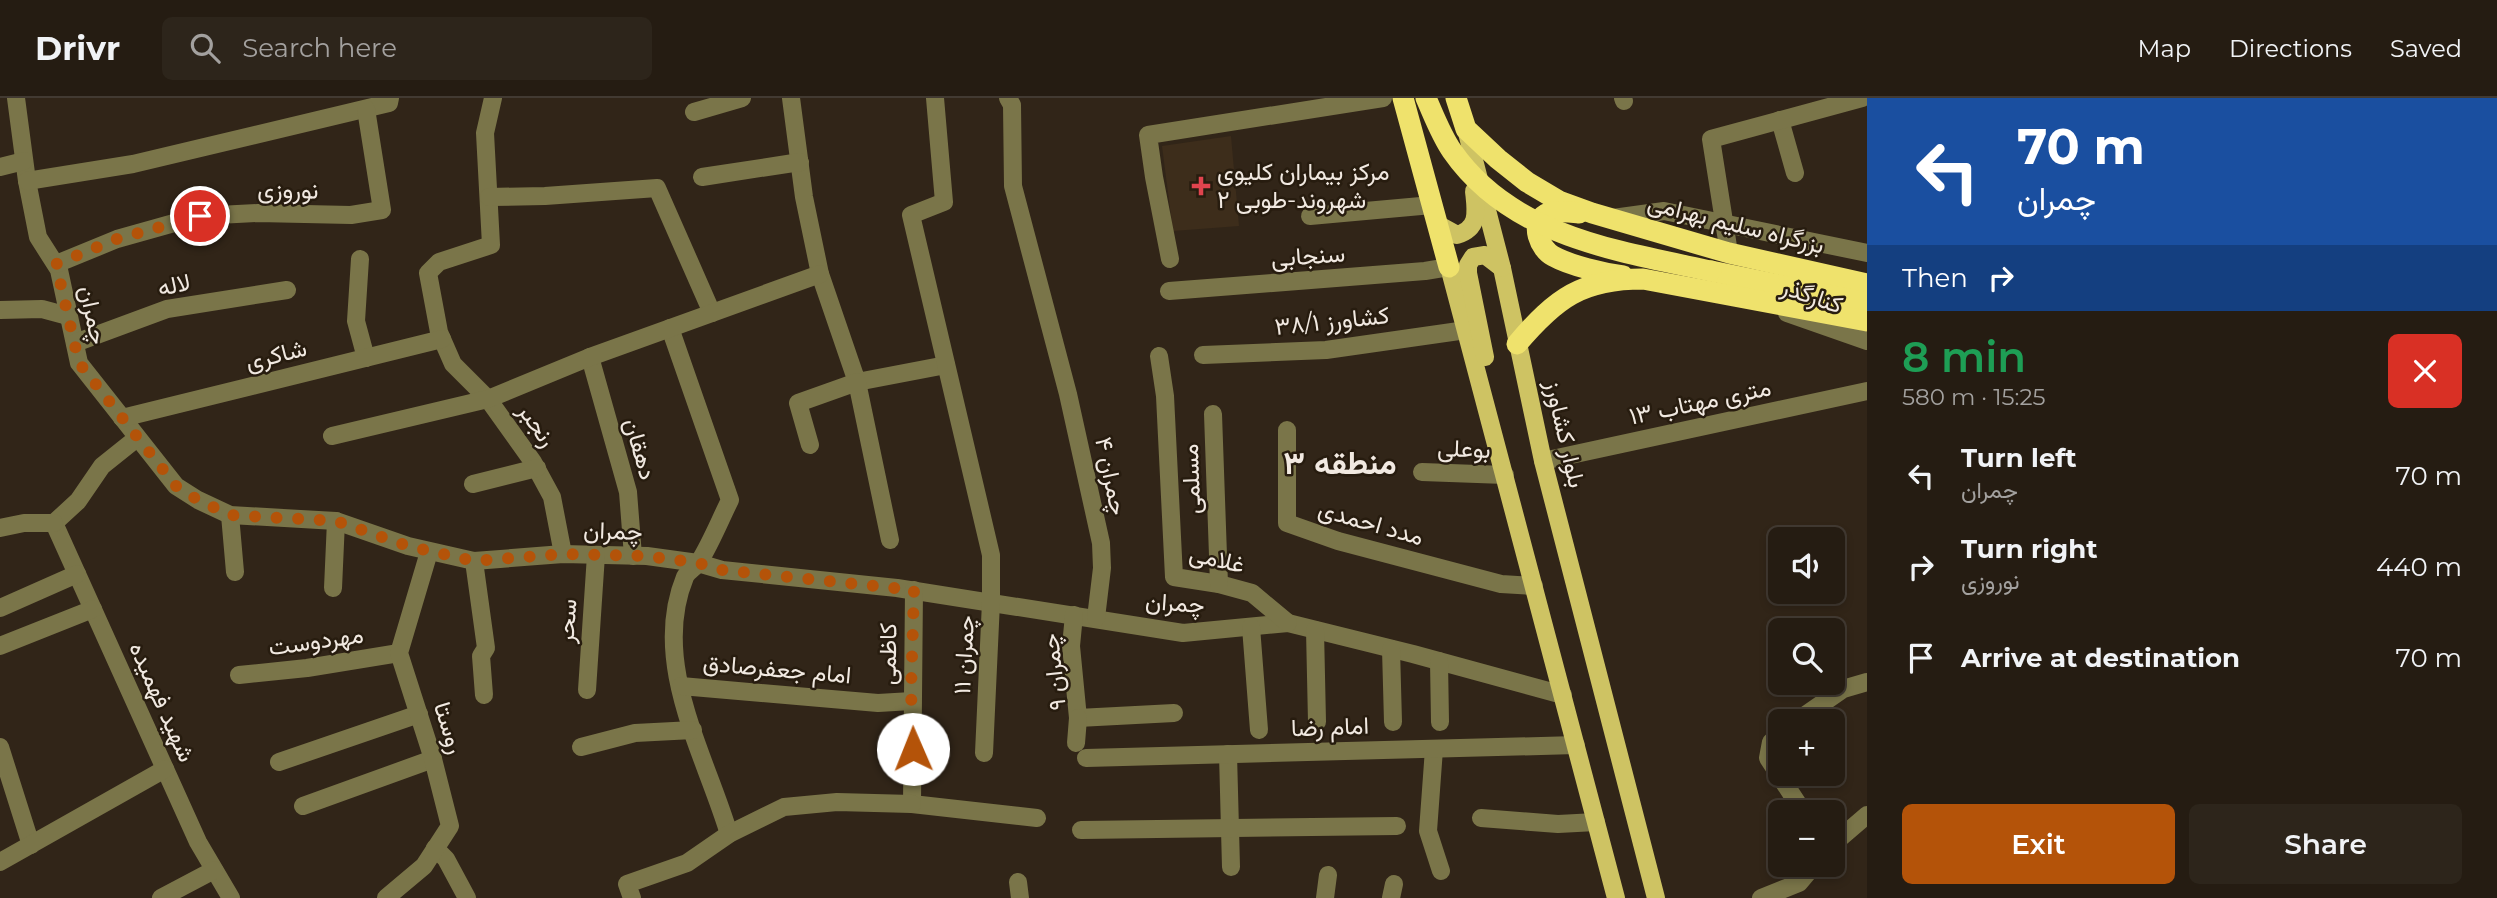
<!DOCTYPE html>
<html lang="en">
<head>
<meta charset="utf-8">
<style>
	body { margin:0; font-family:Montserrat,Vazirmatn,sans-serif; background:#2d251b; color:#f1f3f6; height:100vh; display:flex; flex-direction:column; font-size:26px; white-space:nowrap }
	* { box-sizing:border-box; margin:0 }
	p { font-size:23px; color:#a3a19f }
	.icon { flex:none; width:38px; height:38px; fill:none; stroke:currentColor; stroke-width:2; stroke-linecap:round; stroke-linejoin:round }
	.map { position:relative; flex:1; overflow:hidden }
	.panel { display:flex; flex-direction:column; background:#251c12; width:630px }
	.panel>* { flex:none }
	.banner { background:#1a4fa0; color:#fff; overflow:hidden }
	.controls { position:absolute; left:1768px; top:429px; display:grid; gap:14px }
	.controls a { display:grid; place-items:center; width:77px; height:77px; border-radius:10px; background:#251c12; box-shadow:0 4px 10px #0003,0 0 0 2px #423a32; font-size:35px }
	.pin { position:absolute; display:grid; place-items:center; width:60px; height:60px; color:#fff; margin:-30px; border:4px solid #fff; border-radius:50%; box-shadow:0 2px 7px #0007 }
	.me { position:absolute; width:77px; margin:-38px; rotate:359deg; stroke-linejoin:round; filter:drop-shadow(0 0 5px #0008) }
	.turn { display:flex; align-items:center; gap:24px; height:147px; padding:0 35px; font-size:32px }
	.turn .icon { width:91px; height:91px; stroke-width:2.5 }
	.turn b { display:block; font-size:49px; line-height:60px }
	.then { display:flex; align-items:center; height:66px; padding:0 35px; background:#0003; gap:14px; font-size:26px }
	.round { display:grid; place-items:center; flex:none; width:74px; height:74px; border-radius:10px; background:#2d251b }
	.head { display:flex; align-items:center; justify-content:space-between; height:119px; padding:0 35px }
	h1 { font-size:42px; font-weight:600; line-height:52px; color:#1e9e55 }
	.button { display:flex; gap:14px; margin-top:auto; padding:14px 35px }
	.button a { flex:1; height:80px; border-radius:10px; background:#b45309; color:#fff; font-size:28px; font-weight:600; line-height:80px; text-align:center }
	.button a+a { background:#2d251b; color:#f1f3f6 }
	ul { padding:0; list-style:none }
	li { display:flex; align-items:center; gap:21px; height:91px; padding:0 35px }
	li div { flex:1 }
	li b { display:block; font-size:26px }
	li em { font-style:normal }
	header { display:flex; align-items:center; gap:42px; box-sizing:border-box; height:98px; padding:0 35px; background:#251c12; border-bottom:2px solid #423a32 }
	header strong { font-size:33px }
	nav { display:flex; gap:38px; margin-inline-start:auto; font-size:24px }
	.search { width:490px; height:63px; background:#2d251b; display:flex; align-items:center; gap:18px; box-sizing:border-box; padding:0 24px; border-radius:10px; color:#a3a19f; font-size:26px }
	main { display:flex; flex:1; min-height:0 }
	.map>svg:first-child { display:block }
</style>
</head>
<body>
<header>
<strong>Drivr</strong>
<div class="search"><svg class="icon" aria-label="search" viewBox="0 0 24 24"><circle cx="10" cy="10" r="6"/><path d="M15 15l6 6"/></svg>Search here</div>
<nav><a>Map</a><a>Directions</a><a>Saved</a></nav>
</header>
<main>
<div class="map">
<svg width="1867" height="800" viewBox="0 0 1867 800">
	<rect width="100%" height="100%" fill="#312518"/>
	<path fill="#3d2d1b" d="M1231,38L1239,128L1173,133L1162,48Z"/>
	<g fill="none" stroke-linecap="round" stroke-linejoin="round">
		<g stroke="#7a7549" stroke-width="18">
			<path d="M16,0L27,83L38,139L59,172L79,265L176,388L198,402L230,417L336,423L408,448L474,463L563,456L647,458L698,465L722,472L897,490L1183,535L1288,525L1413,556L1563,597"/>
			<path d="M493,0L485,35L491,147L439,164L428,175L439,234L453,266L488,301L533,364L552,399L563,456"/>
			<path d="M791,0L804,99L820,176L857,284L946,267"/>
			<path d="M935,0L944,104L911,117L991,457V504L984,655"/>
			<path d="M1008,0L1012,7L1013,88L1068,296L1101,445L1102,470L1096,520"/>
			<path d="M1623,0L1624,3"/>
			<path d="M694,14L742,0"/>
			<path d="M1780,22L1795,75"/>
			<path d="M0,69L24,63"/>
			<path d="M702,79L800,64"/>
			<path d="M27,83L133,66L389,5L390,0"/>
			<path d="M489,99L545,98L657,90L712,215"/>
			<path d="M1310,118L1432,107"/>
			<path d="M1613,120L1664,113L1867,155"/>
			<path d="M1729,155L1711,41L1862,0"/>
			<path d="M360,161L356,223L366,260"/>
			<path d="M1170,161L1154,79L1148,37L1383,0"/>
			<path d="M56,166L117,141L199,118L258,115L351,117L382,112L366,11"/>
			<path d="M1169,193L1425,173L1449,169"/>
			<path d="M0,212L42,211L68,218"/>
			<path d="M1787,215L1867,243"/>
			<path d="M670,230L730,402C720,422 711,445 699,464C695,470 688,473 685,479C650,564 705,656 729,736"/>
			<path d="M75,245L167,211L287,192"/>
			<path d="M1203,257L1326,252L1466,232"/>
			<path d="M1159,258L1165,298L1174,479L1219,486L1252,495L1288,525"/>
			<path d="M590,259L628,394L633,458"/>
			<path d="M1213,316L1219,486"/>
			<path d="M122,320L442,241"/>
			<path d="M1287,332V425L1338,443L1501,486L1534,488"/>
			<path d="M332,338L488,301L590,259L820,176"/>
			<path d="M810,347L798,305L857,284L890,442"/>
			<path d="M1543,363L1867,293"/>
			<path d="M1422,374L1505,377"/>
			<path d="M473,386L537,370"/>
			<path d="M230,417L235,474"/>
			<path d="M54,425L198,744L231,800"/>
			<path d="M54,425L78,403L102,368L137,340"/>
			<path d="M0,430L24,425H54"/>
			<path d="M474,463L486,550L481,558L484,597"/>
			<path d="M333,490L336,423"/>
			<path d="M914,492L912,706L1037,720"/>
			<path d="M0,510L77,476"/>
			<path d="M1074,517L1071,548L1078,620L1174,615"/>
			<path d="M1251,529L1259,632"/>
			<path d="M1315,532L1317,624"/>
			<path d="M0,548L93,511"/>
			<path d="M1391,551L1393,624"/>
			<path d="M1439,563L1440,624"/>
			<path d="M239,577L307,570L399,555"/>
			<path d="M681,588L878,605L912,603"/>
			<path d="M587,592L596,457"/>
			<path d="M1797,623L1843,591L1867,584"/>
			<path d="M1780,637L1771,644L1768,660L1798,706L1806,714"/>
			<path d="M1076,645L1078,620"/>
			<path d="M0,649L31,747"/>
			<path d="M581,649L635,635L693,632"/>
			<path d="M1434,651L1428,733L1441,773"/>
			<path d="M1228,656L1231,769"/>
			<path d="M1086,660L1576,647"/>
			<path d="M279,664L419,616"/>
			<path d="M303,708L433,661"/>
			<path d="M1481,720L1558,726L1596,724"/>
			<path d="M1081,732L1397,728"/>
			<path d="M1832,747L1867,717"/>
			<path d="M435,750L446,761L467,800"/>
			<path d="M0,764L165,671"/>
			<path d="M1018,784L1020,800"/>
			<path d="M161,800L214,772"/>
			<path d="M386,800L424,768L450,728L433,661L399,555L429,454"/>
			<path d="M632,800L627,786L687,765L729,736L784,709L837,704L912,706"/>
			<path d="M1325,800L1328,777"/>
			<path d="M1391,800L1394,786"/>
			<path d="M1761,800L1799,785L1815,766"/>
		</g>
		<g stroke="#cec363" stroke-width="18">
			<path d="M1466,31L1502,170L1543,363L1656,800"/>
			<path d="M1437,126L1457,137C1480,130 1476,113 1474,93"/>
			<path d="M1449,169L1616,800"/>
			<path d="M1485,259L1468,175V167L1473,159L1485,157L1502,170"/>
		</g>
		<g stroke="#efe26c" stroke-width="21">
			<path d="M1403,0L1449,169"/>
			<path d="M1456,0L1466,31L1498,61L1527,84L1559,103L1592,115L1729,155L1867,186"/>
			<path d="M1579,115C1570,114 1555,112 1546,116C1529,126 1540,151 1553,158C1571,168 1603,175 1623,178"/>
			<path d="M1711,173L1867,205"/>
			<path d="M1517,246C1556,200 1582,181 1643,181L1867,223"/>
		</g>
		<path stroke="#efe26c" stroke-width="21" d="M1426,0C1434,18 1441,37 1452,53C1511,138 1617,153 1711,173"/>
	</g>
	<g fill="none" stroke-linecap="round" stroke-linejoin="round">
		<path stroke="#b45309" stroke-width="12" stroke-dasharray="0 21.6" d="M200,118L117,141L56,166L79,265L176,388L198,402L230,417L336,423L408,448L474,463L563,456L647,458L698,465L722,472L914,492L911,593L913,651"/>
	</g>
	<path fill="#e0444e" stroke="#271c0f" stroke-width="2.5" d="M1197.5 77.5h7v7h7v7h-7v7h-7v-7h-7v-7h7z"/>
	<g text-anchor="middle" stroke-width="5" stroke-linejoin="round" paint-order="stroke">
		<g font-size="24" fill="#f1e9e1" stroke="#271c0f" text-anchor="start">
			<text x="1217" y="82">مرکز بیماران کلیوی<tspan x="1217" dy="28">شهروند-طوبی ۲</tspan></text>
		</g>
		<g font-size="24" fill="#f1e9e1" stroke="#271c0f">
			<text transform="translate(288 92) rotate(1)" y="8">نوروزی</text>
			<text transform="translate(1736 126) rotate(14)" y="8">بزرگراه سلیم بهرامی</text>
			<text transform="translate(1308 158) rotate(-4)" y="8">سنجابی</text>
			<text transform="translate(174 187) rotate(-12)" y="8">لاله</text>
			<text transform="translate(1812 198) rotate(19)" y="8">کنارگذر</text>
			<text transform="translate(93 217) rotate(78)" y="8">چمران</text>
			<text transform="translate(1332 223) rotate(-6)" y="8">کشاورز ۳۸/۱</text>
			<text transform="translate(276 257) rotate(-14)" y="8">شاکری</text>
			<text transform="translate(1700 304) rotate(-12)" y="8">۱۳ متری مهتاب</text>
			<text transform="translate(537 327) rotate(55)" y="8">رنجبر</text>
			<text transform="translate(1565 336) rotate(77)" y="8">بلوار کشاورز</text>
			<text transform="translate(640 351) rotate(74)" y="8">دهقان</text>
			<text transform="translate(1464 351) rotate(2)" y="8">بوعلی</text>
			<text transform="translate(1111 378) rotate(78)" y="8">چمران ۴</text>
			<text transform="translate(1191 381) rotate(-92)" y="8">مسلمی</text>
			<text transform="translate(1371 425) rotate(16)" y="8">مدد احمدی</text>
			<text transform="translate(613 433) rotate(2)" y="8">چمران</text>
			<text transform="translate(1217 461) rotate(13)" y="8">غلامی</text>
			<text transform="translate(1175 505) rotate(4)" y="8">چمران</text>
			<text transform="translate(567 523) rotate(-86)" y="8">سحر</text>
			<text transform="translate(316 543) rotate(-8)" y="8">مهردوست</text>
			<text transform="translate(888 556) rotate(-89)" y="8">کاظمی</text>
			<text transform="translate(964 557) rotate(-87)" y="8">چمران ۱۱</text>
			<text transform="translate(777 571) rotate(5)" y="8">امام جعفرصادق</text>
			<text transform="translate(1054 574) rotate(-96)" y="8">چمران ۹</text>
			<text transform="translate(162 604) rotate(66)" y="8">شهید فهمیده</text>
			<text transform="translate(1330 629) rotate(-2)" y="8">امام رضا</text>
			<text transform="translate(449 630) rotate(73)" y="8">روستا</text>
		</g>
		<g font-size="32" font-weight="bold" fill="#f1e9e1" stroke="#271c0f">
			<text x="1340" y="376">منطقه ۳</text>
		</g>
	</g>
</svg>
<div class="controls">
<a><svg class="icon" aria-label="sound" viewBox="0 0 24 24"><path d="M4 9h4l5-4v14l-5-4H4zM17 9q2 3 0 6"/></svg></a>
<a><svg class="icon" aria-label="search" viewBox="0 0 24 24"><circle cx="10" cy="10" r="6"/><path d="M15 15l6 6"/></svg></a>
<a>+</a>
<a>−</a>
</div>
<div class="pin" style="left:200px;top:118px;background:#d93025"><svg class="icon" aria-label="arrive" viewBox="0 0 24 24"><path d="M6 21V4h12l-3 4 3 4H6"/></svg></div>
<svg class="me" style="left:913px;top:651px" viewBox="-20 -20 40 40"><circle r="19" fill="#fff"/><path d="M0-13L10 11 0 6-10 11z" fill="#b45309"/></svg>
</div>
<section class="panel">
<div class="banner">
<div class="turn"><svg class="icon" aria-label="left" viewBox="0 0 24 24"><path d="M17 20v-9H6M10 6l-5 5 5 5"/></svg><div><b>70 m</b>چمران</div></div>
<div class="then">Then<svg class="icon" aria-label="right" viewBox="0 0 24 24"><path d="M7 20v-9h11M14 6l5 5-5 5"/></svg></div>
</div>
<div class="head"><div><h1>8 min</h1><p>580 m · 15:25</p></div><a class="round" style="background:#d93025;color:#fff"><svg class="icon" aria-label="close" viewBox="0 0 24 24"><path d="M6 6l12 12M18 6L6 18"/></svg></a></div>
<ul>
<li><svg class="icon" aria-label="left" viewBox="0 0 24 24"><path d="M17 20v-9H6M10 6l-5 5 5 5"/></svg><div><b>Turn left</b><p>چمران</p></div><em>70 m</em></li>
<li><svg class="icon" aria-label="right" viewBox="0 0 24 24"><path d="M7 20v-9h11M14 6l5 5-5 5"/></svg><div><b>Turn right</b><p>نوروزی</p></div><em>440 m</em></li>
<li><svg class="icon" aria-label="arrive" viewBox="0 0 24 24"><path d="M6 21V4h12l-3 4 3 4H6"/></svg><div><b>Arrive at destination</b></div><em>70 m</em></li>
</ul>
<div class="button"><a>Exit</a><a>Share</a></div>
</section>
</main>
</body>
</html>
